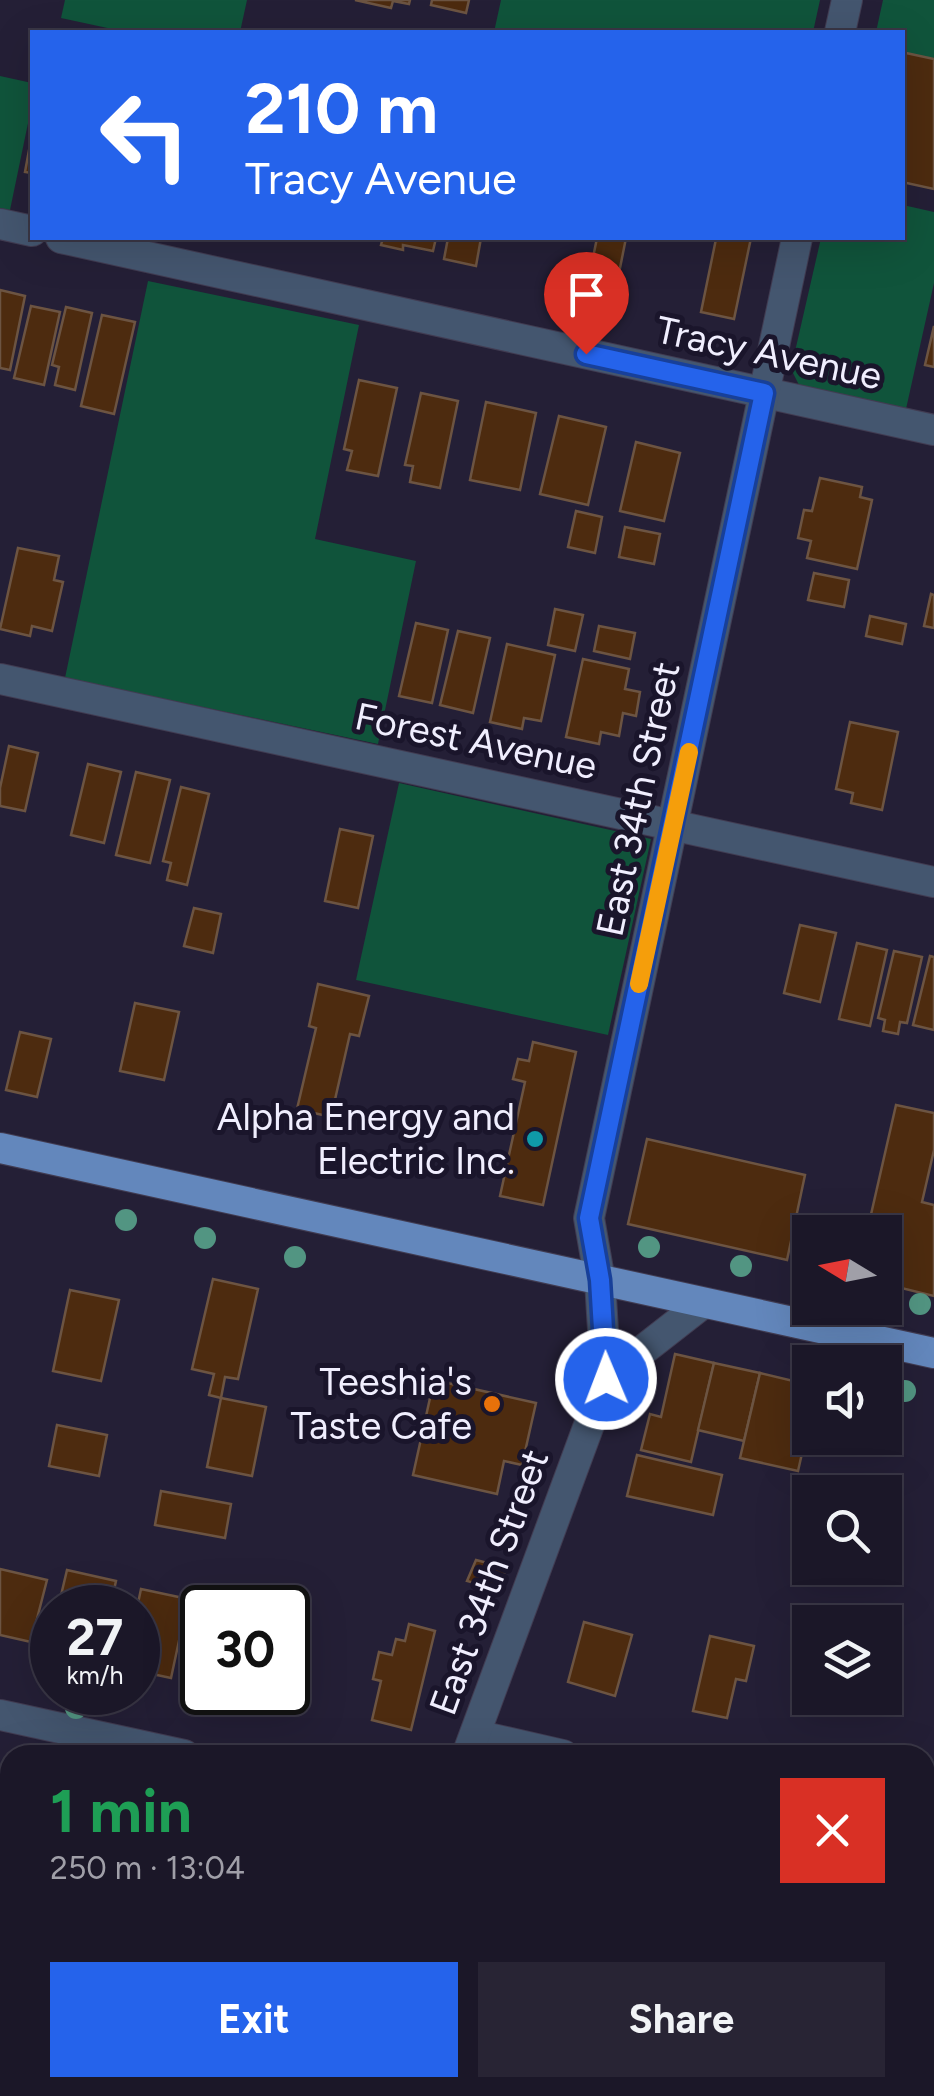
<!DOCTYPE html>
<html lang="en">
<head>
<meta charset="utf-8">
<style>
	body { margin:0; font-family:Figtree,sans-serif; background:#282434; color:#f1f3f6; height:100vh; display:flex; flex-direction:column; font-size:38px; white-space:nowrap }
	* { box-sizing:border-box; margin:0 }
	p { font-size:32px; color:#a09fa8 }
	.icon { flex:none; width:55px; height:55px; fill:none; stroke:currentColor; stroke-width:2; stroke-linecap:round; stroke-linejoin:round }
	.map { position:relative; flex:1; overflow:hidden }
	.side { position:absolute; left:0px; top:1745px; width:935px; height:352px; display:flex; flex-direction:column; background:#1b1728; border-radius:30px 30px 0 0; box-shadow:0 10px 40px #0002,0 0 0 2px #393645 }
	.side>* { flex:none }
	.guide { position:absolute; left:30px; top:30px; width:875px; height:210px; border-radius:0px; box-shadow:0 10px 40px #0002,0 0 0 2px #393645; background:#2563eb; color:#fff; overflow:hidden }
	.needle { width:65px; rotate:280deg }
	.buttons { position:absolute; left:792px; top:1215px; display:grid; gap:20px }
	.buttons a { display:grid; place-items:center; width:110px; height:110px; border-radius:0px; background:#1b1728; box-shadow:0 10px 40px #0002,0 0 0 2px #393645; font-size:50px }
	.speed { position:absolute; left:30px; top:1585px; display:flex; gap:20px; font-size:50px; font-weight:700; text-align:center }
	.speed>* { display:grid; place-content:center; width:130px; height:130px; border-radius:50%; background:#1b1728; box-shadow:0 10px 40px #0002,0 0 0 2px #393645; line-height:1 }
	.speed small { font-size:25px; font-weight:400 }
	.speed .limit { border:5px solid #111; border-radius:15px; background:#fff; color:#111 }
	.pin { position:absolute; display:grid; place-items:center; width:85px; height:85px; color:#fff; margin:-102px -42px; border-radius:50% 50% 50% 0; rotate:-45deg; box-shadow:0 0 10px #0007 }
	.pin .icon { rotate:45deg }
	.me { position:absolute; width:110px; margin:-55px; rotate:359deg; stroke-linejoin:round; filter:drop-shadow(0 0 8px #0008) }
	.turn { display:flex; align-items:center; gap:35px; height:210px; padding:0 50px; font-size:45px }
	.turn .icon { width:130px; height:130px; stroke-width:2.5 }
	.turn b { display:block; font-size:70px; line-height:85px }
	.round { display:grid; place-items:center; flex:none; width:105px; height:105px; border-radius:0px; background:#282434 }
	.summary { display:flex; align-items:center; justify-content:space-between; height:170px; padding:0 50px }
	h1 { font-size:60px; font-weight:700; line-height:75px; color:#1e9e55 }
	.button { display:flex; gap:20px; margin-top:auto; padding:20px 50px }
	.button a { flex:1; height:115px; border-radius:0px; background:#2563eb; color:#fff; font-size:40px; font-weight:700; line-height:115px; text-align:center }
	.button a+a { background:#282434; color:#f1f3f6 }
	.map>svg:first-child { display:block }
</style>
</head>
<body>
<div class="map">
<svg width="934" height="2096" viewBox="0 0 934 2096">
	<rect width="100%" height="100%" fill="#241f36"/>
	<g fill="#10543b">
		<path d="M65,0H247L240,32H126L61,18Z"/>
		<path d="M501,0H820L813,32H494Z"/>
		<path d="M883,0H934V59L906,53L903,69L902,32H876Z"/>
		<path d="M0,76L32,83V104L10,210L0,208Z"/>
		<path d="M903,205L934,212V283L906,409L799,385L791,369L821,238H902Z"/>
		<path d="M148,281L359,325L315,539L416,561L378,744L65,678Z"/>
		<path d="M399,783L651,839L608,1035L356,980Z"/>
	</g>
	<g fill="#4d2b0f" stroke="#6c5442" stroke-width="2.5">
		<path d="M355,0H410L409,4L393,1L391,8Z"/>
		<path d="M432,0H469L466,13L431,5Z"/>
		<path d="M906,53L934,59V189L902,182V69Z"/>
		<path d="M32,134V173L25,172Z"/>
		<path d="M383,238H436L433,251L403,245V250L381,245Z"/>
		<path d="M448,238H481L476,266L444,259Z"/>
		<path d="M597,238H626L615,293L587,287Z"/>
		<path d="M724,238H751L734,319L701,312L716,239L723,240Z"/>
		<path d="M0,290L25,296L10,370L0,368Z"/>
		<path d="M31,306L60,312L44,385L14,378Z"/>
		<path d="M66,307L92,313L75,390L55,385L59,367L52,365Z"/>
		<path d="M102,315L135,322L114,414L81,406Z"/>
		<path d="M934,326V367L925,365Z"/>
		<path d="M359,380L397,388L378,476L347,470L352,451L344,449Z"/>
		<path d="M421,393L458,401L440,488L410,482L413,466L405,465Z"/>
		<path d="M486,402L536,413L520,490L470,480Z"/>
		<path d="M559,416L606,427L588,505L540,494Z"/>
		<path d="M636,442L680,453L664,521L620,511Z"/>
		<path d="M820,478L862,487L860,497L872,500L857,569L807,558L811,541L798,538L804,510L812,511Z"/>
		<path d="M576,511L602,517L595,553L568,547Z"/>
		<path d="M625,527L660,534L654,564L619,557Z"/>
		<path d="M18,548L59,556L54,580L63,582L52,631L32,626L30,636L0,629Z"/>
		<path d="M814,573L849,580L844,607L808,600Z"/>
		<path d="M931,594L934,595V628L924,626Z"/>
		<path d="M555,609L583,615L575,651L548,645Z"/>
		<path d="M870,616L906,624L902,644L866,636Z"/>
		<path d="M416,623L448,630L432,703L399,696Z"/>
		<path d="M599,626L635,633L630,659L594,651Z"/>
		<path d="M458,631L490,638L473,713L440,705Z"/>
		<path d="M507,644L555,655L541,721L524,718L522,729L490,722Z"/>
		<path d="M583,659L629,669L625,689L640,692L636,716L623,713L619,736L601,732L599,744L566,737Z"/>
		<path d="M850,722L898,732L882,810L851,803L853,793L836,789Z"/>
		<path d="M9,746L38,753L25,811L0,806V788Z"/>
		<path d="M88,764L121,772L104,843L71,835Z"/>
		<path d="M136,772L170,780L150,863L116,855Z"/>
		<path d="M181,787L209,794L187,885L167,880L171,863L163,861Z"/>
		<path d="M340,829L373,836L358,908L325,901Z"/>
		<path d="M194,908L221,914L213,953L184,946Z"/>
		<path d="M800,925L836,933L820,1002L784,993Z"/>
		<path d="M857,943L887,950L870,1026L839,1019Z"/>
		<path d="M894,951L922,957L907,1023L900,1022L898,1034L883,1031L885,1020L878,1018Z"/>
		<path d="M930,956L934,957V1030L913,1025Z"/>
		<path d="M318,984L369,996L359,1036L350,1034L331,1117L297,1109L316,1028L309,1026Z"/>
		<path d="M135,1003L179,1012L164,1080L120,1071Z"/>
		<path d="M20,1032L51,1039L37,1097L6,1090Z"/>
		<path d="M533,1042L576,1052L543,1205L500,1196L525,1082L513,1079L518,1059L529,1061Z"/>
		<path d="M896,1105L934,1113V1150L922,1202L934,1205V1296L885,1284V1232H867Z"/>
		<path d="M647,1139L805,1175L787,1260L628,1224Z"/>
		<path d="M213,1279L258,1289L238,1379L225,1377L221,1398L209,1395L214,1374L192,1369Z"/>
		<path d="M70,1290L119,1300L101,1381L53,1371Z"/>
		<path d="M675,1354L714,1363L691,1462L641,1450L650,1414L661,1417Z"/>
		<path d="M714,1363L760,1373L744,1441L698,1430Z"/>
		<path d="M760,1373L810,1385V1418L798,1471L740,1458Z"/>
		<path d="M434,1380L536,1403L522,1465L504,1461L497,1494L413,1475Z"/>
		<path d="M221,1398L266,1407L252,1476L207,1467Z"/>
		<path d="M57,1425L107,1435L99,1476L49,1466Z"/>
		<path d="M637,1455L722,1475L713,1515L627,1496Z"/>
		<path d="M161,1491L231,1504L225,1538L155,1525Z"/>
		<path d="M476,1560L507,1568L497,1589L467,1581Z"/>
		<path d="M0,1569L47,1580L31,1642L0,1635Z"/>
		<path d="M67,1570L116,1581L110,1608H58Z"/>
		<path d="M228,1588L273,1598L270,1608H224Z"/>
		<path d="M141,1589L188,1599L171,1678L138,1671L137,1608Z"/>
		<path d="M584,1622L632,1635L615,1696L568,1682Z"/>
		<path d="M409,1624L435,1631L411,1730L372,1720L381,1681L373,1679L379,1652L392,1655L396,1639L405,1641Z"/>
		<path d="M710,1636L754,1646L746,1681L736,1679L727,1718L693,1711Z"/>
		<path d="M0,1804L6,1806L3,1818L10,1819V1854L0,1897Z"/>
		<path d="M934,1945V2062L925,2060V1985Z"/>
		<path d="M0,1950L10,1953V1989L0,1986Z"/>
		<path d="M10,2003V2038L2,2037Z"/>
		<path d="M388,2088H448L446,2096H386Z"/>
		<path d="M458,2088H510L508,2096H456Z"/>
		<path d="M520,2088H575L573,2096H518Z"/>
	</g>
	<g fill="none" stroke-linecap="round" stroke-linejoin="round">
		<defs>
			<g id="minor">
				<path d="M840,32L847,0"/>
				<path d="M0,224L32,231"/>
				<path d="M61,238L934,430"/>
				<path d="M0,679L934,882"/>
				<path d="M606,1379L702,1304"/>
				<path d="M0,1715L184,1755"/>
				<path d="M475,1735L563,1755"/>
				<path d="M467,1755L606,1379L600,1281L589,1218L797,238"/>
				<path d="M925,1837L934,1839"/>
				<path d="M316,2096L319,2088"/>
				<path d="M575,2096L578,2088"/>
			</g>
			<path id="major" d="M0,1148L934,1353"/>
		</defs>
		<use href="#minor" stroke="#413c52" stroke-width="32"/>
		<use href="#major" stroke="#413c52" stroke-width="32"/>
		<use href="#minor" stroke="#44566f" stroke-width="30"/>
		<use href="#major" stroke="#6387bc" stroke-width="30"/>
	</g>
	<g fill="#529582">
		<circle cx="126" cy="1220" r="11"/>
		<circle cx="205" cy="1238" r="11"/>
		<circle cx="649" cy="1247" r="11"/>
		<circle cx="295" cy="1257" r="11"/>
		<circle cx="741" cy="1266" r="11"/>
		<circle cx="920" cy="1304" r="11"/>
		<circle cx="905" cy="1391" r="11"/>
		<circle cx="76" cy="1708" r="11"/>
	</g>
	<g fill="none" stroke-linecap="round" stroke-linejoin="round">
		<defs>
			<path id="route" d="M586,354L764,393L589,1218L600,1280L606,1379"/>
		</defs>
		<use href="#route" stroke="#184099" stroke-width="25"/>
		<use href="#route" stroke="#2563eb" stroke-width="18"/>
		<path stroke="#f59e0b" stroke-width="18" d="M639,984L689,752"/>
	</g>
	<circle fill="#0f9aa8" stroke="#1a152b" stroke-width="4" cx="535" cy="1139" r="10"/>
	<circle fill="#e8710a" stroke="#1a152b" stroke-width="4" cx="492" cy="1404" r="10"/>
	<g text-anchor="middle" stroke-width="10" stroke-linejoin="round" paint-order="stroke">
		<g font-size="38" fill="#f0eefe" stroke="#1a152b">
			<text transform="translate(769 353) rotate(12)" y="13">Tracy Avenue</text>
			<text transform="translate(476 741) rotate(12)" y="13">Forest Avenue</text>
			<text transform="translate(638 799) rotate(-78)" y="13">East 34th Street</text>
			<text transform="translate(489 1582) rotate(-70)" y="13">East 34th Street</text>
		</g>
		<g font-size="38" fill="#f0eefe" stroke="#1a152b" text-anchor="end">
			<text x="515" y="1130">Alpha Energy and<tspan x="515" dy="44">Electric Inc.</tspan></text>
			<text x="472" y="1395">Teeshia's<tspan x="472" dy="44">Taste Cafe</tspan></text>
		</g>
	</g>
</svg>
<div class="buttons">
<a><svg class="needle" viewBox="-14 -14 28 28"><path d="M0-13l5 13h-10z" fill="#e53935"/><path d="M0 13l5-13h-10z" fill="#a09fa8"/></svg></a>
<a><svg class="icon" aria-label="sound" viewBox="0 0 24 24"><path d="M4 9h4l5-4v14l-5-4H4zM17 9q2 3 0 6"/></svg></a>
<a><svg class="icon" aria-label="search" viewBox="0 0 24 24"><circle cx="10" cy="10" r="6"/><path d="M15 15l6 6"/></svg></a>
<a><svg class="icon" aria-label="layers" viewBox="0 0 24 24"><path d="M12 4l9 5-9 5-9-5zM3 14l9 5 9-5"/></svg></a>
</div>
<div class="speed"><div>27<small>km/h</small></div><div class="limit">30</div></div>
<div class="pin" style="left:586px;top:354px;background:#d93025"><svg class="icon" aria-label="arrive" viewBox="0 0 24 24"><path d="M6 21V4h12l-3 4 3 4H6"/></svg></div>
<svg class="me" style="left:606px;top:1379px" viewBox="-20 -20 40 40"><circle r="17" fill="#2563eb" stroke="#fff" stroke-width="3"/><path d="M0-11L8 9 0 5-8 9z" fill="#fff"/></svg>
<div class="guide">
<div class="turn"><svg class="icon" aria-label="left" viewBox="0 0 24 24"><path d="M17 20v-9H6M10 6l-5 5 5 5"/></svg><div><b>210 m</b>Tracy Avenue</div></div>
</div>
<section class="side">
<div class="summary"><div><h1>1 min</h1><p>250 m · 13:04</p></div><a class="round" style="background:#d93025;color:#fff"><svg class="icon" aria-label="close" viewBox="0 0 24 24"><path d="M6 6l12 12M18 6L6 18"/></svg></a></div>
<div class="button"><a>Exit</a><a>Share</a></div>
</section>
</div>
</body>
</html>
